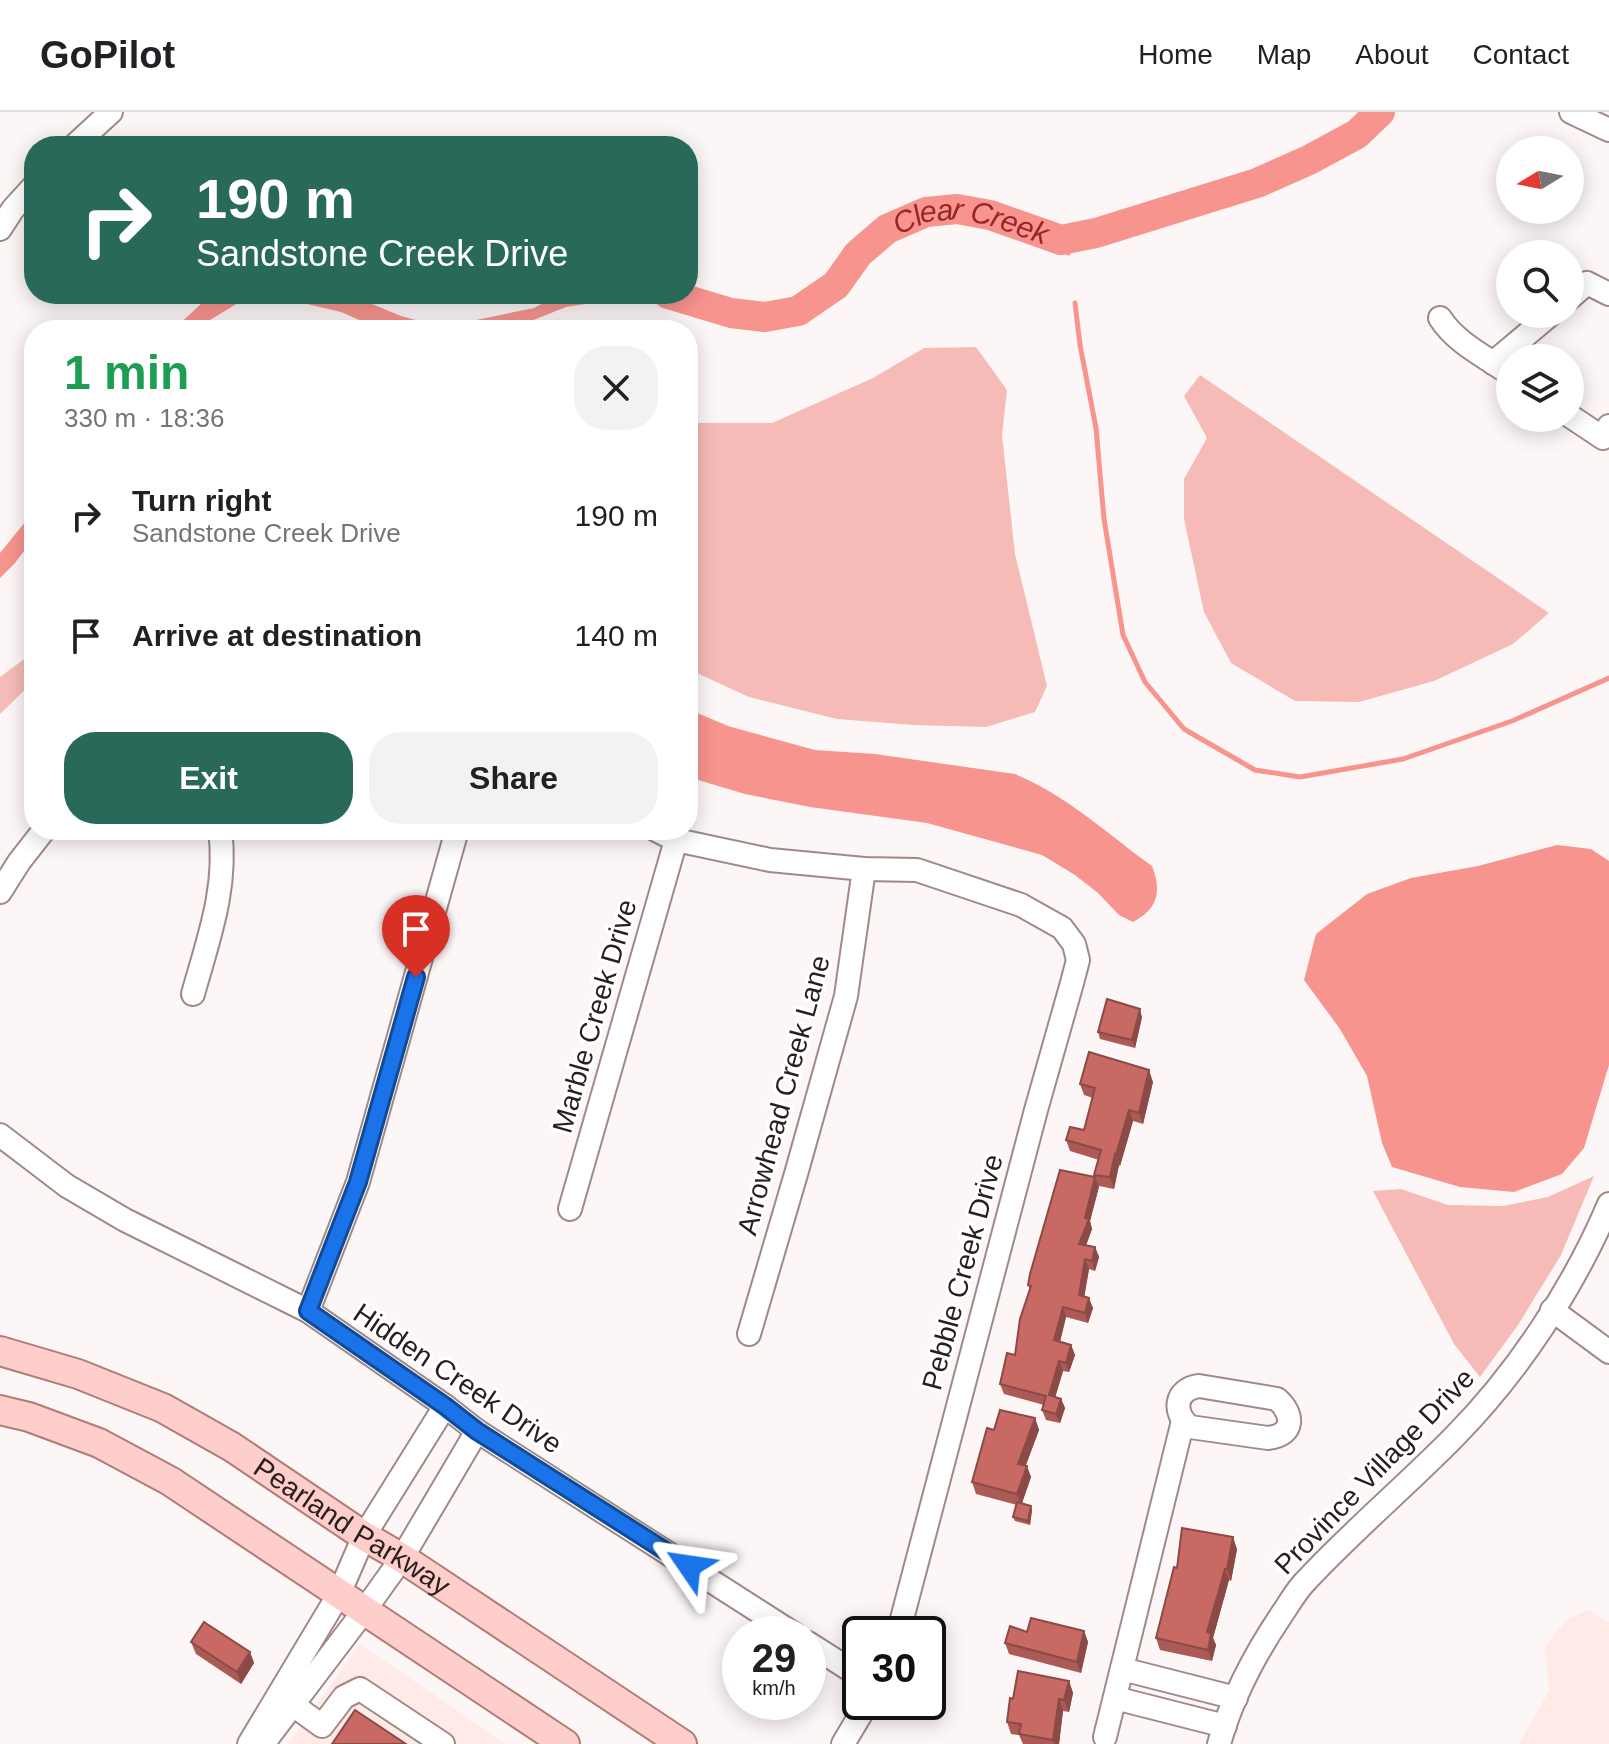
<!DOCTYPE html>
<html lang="en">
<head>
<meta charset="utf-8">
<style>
	body { margin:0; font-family:Helvetica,sans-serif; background:#f2f2f2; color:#202124; height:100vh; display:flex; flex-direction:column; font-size:30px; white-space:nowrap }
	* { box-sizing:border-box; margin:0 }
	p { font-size:26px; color:#757577 }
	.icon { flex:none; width:44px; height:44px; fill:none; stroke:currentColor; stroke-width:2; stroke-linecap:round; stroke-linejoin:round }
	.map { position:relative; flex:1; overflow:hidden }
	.sheet { position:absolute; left:24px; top:208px; width:674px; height:520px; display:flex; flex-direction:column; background:#fff; border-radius:32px; box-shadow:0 4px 20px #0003 }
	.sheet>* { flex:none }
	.guide { position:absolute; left:24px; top:24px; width:674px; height:168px; border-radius:32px; box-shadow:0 4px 20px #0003; background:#286959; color:#fff; overflow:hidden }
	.needle { width:52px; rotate:260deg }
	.tools { position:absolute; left:1496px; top:24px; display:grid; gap:16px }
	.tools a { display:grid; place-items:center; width:88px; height:88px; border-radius:50%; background:#fff; box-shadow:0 4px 20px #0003; font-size:40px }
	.speed { position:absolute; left:722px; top:1504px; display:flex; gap:16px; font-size:40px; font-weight:700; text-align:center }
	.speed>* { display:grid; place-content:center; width:104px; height:104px; border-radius:50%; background:#fff; box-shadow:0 4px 20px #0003; line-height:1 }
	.speed small { font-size:20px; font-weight:400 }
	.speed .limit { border:4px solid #111; border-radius:12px; background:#fff; color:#111 }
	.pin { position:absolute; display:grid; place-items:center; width:68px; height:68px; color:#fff; margin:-82px -34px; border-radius:50% 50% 50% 0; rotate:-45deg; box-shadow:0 0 8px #0007 }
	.pin .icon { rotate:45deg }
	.me { position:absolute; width:88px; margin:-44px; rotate:302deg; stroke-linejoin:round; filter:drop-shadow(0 0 6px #0008) }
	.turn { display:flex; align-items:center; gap:28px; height:168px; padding:0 40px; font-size:36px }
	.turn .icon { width:104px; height:104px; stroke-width:2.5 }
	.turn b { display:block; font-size:56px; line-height:68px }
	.round { display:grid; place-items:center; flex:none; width:84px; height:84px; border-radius:32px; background:#f2f2f2 }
	.head { display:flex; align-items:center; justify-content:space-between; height:136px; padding:0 40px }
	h1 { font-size:48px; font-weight:700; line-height:60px; color:#1e9e55 }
	.action { display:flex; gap:16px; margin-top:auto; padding:16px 40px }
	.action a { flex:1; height:92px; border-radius:32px; background:#286959; color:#fff; font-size:32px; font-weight:700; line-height:92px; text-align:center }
	.action a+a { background:#f2f2f2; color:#202124 }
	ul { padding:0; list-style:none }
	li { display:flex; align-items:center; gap:24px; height:120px; padding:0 40px }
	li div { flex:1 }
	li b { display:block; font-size:30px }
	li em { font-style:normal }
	header { display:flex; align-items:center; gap:48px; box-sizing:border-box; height:112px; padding:0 40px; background:#fff; border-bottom:2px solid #e0e0e0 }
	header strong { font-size:38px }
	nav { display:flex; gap:44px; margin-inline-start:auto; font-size:28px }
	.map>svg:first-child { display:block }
</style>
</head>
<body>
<header>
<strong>GoPilot</strong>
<nav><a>Home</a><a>Map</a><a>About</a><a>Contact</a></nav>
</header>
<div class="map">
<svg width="1609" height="1632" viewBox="0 0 1609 1632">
	<rect width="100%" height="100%" fill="#fcf7f6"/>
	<g fill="#ffeae8">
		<path d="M1588,1498L1609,1510V1632H1519L1549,1579L1545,1535L1566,1508Z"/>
		<path d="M360,1532L506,1632H288Z"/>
	</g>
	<g fill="#f6bbb6">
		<path d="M976,235L1007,278L1002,323L1015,442L1047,574L1035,600L986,615L914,613L837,607L749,585L688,557V311H772L873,266L924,236Z"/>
		<path d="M1200,263L1549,501L1513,532L1434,569L1359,590L1295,589L1231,551L1204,500L1184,407V367L1207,326L1184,284Z"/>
		<path d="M34,540V569L0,602V565Z"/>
		<path d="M1594,1064L1561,1143L1518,1213L1480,1265L1454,1232L1373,1079L1401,1077L1448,1093L1503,1094L1548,1085Z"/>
	</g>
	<g fill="#f8948e">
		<path d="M217,182H348L401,204L442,215L534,196L557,184L568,182H631V185L566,195L526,211L499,218H382L341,200L286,187L265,186L238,191L210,208L198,218H173L203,190Z"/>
		<path d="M34,399V426L15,451L0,466V441Z"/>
		<path d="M688,597L728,614L815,638L875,642L1015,662C1066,683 1108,722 1152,754C1162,779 1158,797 1133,810L1119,803L1098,781L1075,763L1042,743L927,711L810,695L745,682L688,665Z"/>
		<path d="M1557,733L1591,737L1609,749V953L1584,1036L1562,1062L1514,1080L1460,1075L1392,1055L1382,1031L1367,964L1340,917L1304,868L1316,822L1367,782L1411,766L1478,754Z"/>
	</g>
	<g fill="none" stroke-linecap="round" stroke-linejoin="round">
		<g stroke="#f8948e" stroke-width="5">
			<path d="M1061,128L1066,133L1068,141"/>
			<path d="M1075,191L1080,233L1096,316L1104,407L1123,523L1145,570L1184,617L1255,658L1300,665L1403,647L1512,609L1609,566"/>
		</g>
		<path stroke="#f8948e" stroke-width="30" id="s1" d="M668,182L731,201L765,205L798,199L836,173L858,142L887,117L926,100L957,97L990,103L1061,128L1096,121L1257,71L1309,48L1357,22L1380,0"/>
		<defs>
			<g id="minor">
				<path d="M1571,0L1609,18"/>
				<path d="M74,34L111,0"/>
				<path d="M0,117L13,97L34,74"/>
				<path d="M1570,186L1587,171L1609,182"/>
				<path d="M1440,206C1456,231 1486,245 1510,262"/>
				<path d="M1493,251L1551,202"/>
				<path d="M1570,304L1603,326L1609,314"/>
				<path d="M656,718L676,728L770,748L864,757L917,758L1021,793L1062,816L1074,832L1078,848L1072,871L1036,998L898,1522"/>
				<path d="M0,780L19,750L44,718"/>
				<path d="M193,882C208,828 228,775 220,718"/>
				<path d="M0,1023L67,1074L125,1108L308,1199L445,1294L477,1319L794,1522"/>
				<path d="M570,1097L676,728"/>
				<path d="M1552,1198L1609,1240"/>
				<path d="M308,1199L358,1070L457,718"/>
				<path d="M749,1222L796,1062L846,884L864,757"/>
				<path d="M1199,1274L1277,1287C1294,1302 1295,1323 1268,1326L1190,1315C1172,1301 1175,1277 1199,1274Z"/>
				<path d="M808,1531L860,1564"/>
				<path d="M1122,1557L1236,1586"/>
				<path d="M282,1585L322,1614L344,1585L360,1577L443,1632"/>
				<path d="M1115,1586L1225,1614"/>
				<path d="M1105,1625L1183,1309"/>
				<path d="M249,1632L339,1482L364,1424L445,1294"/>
				<path d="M263,1632L364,1499L402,1446L477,1319"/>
				<path d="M843,1632L868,1590"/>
				<path d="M1219,1632C1232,1585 1255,1542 1282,1502C1289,1492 1295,1481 1303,1472C1351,1420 1406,1374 1455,1324C1518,1260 1574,1175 1609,1092"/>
			</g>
			<g id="major">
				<path id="s2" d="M0,1239L78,1262L163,1296L232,1335L364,1424L402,1446L682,1632"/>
				<path d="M0,1298L29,1305L99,1331L170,1369L565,1632"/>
			</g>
		</defs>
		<use href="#minor" stroke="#a08987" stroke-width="26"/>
		<use href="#major" stroke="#b17b77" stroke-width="32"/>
		<use href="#minor" stroke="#fff" stroke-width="22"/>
		<use href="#major" stroke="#fdceca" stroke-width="28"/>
	</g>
	<g fill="#ac5a56">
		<path d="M1142,905L1135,936L1100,927L1098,920Z"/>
		<path d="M1153,970L1143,1012L1133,1009L1120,1054L1119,1053L1114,1077L1099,1074L1090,1109L1092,1117L1086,1133L1095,1135L1099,1145L1095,1159L1089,1157L1084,1184L1093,1196L1088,1211L1066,1205L1060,1230L1071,1233L1075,1243L1069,1260L1063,1259L1055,1285L1061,1287L1065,1296L1060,1311L1046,1308L1042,1298L1044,1293L1004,1282L1000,1272L1015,1243L1030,1178L1028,1173L1095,1065L1094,1063L1099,1048L1070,1039L1066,1028L1084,1018L1093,986L1084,983L1080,972Z"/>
		<path d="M1035,1306L1039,1318L1026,1353L1031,1365L1022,1391L1032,1398L1030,1413L1015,1409L1013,1405L1017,1393L976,1382L972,1370L994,1318Z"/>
		<path d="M1237,1437L1231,1469L1229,1468L1213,1526L1216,1533L1212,1549L1160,1538L1156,1526L1177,1456Z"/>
		<path d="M1084,1519L1088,1530L1081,1561L1009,1542L1005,1531L1027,1520Z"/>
		<path d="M191,1530L250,1540L254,1551L241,1572L196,1542Z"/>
		<path d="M1069,1569L1073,1581L1069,1600L1063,1599L1059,1632H1023L1019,1623L1011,1622L1007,1610L1013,1587Z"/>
	</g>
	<g fill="#8c4a46">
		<path d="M1140,897L1142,905L1135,936L1132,928Z"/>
		<path d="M1149,958L1153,970L1143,1012L1139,1001Z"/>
		<path d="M1129,998L1133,1009L1120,1054L1116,1043Z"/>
		<path d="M1115,1042L1119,1053L1114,1077L1110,1065Z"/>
		<path d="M1095,1065L1099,1075L1090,1109L1092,1117L1083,1142L1079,1132Z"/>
		<path d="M1095,1135L1099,1145L1095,1159L1092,1149Z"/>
		<path d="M1085,1147L1089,1157L1083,1193L1079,1183Z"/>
		<path d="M1089,1186L1093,1196L1088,1211L1085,1201Z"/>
		<path d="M1063,1195L1066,1205L1058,1238L1054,1228Z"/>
		<path d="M1071,1233L1075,1243L1069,1260L1066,1251Z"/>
		<path d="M1059,1249L1063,1259L1053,1293L1049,1283Z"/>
		<path d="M1061,1287L1065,1296L1060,1311L1056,1302Z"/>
		<path d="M1035,1306L1039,1318L1022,1363L1018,1352Z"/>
		<path d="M1027,1354L1031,1365L1021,1394L1017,1382Z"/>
		<path d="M1031,1394L1032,1398L1030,1413L1028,1409Z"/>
		<path d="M1233,1425L1237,1437L1231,1469L1227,1457Z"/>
		<path d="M1225,1457L1229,1468L1213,1526L1216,1533L1212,1549L1208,1538L1207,1520Z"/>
		<path d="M1084,1519L1088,1530L1081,1561L1077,1550Z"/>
		<path d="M250,1540L254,1551L241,1572L237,1560Z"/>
		<path d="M1069,1569L1073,1581L1069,1600L1064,1588Z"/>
		<path d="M1059,1587L1063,1599L1059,1632H1055L1053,1628Z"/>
	</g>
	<g fill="#c86964" stroke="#8c4a46" stroke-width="2">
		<path d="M1107,887L1140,897L1132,928L1098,920Z"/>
		<path d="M1089,940L1149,958L1139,1001L1129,998L1116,1043L1115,1042L1110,1065L1094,1063L1101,1038L1066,1028L1070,1015L1084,1018L1095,976L1080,972Z"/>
		<path d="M1060,1058L1095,1065L1085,1106L1089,1107L1079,1132L1095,1135L1092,1149L1085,1147L1079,1183L1089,1186L1085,1201L1063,1195L1054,1228L1071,1233L1066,1251L1059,1249L1049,1283L1061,1287L1056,1302L1042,1298L1046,1284L1000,1272L1007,1241L1015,1243L1020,1207L1031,1174L1028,1173L1030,1162Z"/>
		<path d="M1000,1298L1035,1306L1018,1352L1027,1354L1017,1382L972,1370L987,1316L994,1318Z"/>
		<path d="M1017,1390L1031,1394L1028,1409L1013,1405Z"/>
		<path d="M1182,1416L1233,1425L1227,1457H1225L1207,1520L1211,1522L1208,1538L1156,1526L1174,1455L1177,1456Z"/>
		<path d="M1031,1506L1084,1519L1077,1550L1005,1531L1010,1514L1027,1520Z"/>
		<path d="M204,1510L250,1540L237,1560L191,1530Z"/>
		<path d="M1018,1559L1069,1569L1064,1588L1059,1587L1053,1628L1019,1622L1021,1612L1007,1610L1010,1586L1013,1587Z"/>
		<path d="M355,1598L406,1632H332Z"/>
	</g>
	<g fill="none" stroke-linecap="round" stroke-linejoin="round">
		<defs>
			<path id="route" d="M416,865L358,1070L308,1199L445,1294L477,1319L689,1454"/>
		</defs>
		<use href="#route" stroke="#114b97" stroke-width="20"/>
		<use href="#route" stroke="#1a73e8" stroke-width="14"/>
	</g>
	<g text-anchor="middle" stroke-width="6" stroke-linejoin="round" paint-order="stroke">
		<g font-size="28" fill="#271e1d" stroke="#fff">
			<text transform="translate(594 904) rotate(-74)" y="10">Marble Creek Drive</text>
			<text transform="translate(783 983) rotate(-75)" y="10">Arrowhead Creek Lane</text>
			<text transform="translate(962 1160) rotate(-75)" y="10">Pebble Creek Drive</text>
			<text transform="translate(458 1266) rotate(34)" y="10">Hidden Creek Drive</text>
			<text transform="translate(1374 1359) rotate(-46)" y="10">Province Village Drive</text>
			<text dy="10" stroke="none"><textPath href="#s2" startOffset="396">Pearland Parkway</textPath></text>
		</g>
		<g font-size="30" font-style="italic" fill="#992529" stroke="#fff">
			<text dy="10" stroke="none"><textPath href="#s1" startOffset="344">Clear Creek</textPath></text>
		</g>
	</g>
</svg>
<div class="tools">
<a><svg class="needle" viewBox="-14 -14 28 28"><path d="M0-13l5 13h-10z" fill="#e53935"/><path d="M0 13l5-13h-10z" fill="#757577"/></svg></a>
<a><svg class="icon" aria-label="search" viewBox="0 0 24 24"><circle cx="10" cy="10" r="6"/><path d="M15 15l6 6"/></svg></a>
<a><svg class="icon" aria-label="layers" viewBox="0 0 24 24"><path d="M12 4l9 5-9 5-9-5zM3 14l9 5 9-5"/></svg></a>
</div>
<div class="speed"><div>29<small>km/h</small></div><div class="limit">30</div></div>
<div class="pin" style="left:416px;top:865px;background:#d93025"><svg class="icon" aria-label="arrive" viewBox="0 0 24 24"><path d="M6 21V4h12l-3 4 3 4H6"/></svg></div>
<svg class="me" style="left:689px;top:1454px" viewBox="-20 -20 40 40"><path d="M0-17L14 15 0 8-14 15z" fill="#1a73e8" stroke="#fff" stroke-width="4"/></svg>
<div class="guide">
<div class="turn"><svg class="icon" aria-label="right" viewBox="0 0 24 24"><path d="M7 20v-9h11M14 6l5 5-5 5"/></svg><div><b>190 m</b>Sandstone Creek Drive</div></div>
</div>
<section class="sheet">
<div class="head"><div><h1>1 min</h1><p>330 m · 18:36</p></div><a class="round"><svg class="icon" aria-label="close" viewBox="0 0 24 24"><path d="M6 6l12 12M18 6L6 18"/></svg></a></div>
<ul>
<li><svg class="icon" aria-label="right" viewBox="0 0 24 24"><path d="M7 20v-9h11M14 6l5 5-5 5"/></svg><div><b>Turn right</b><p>Sandstone Creek Drive</p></div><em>190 m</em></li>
<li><svg class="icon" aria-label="arrive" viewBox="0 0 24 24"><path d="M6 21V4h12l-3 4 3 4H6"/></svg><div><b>Arrive at destination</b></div><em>140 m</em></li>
</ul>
<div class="action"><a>Exit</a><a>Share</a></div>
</section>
</div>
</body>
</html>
